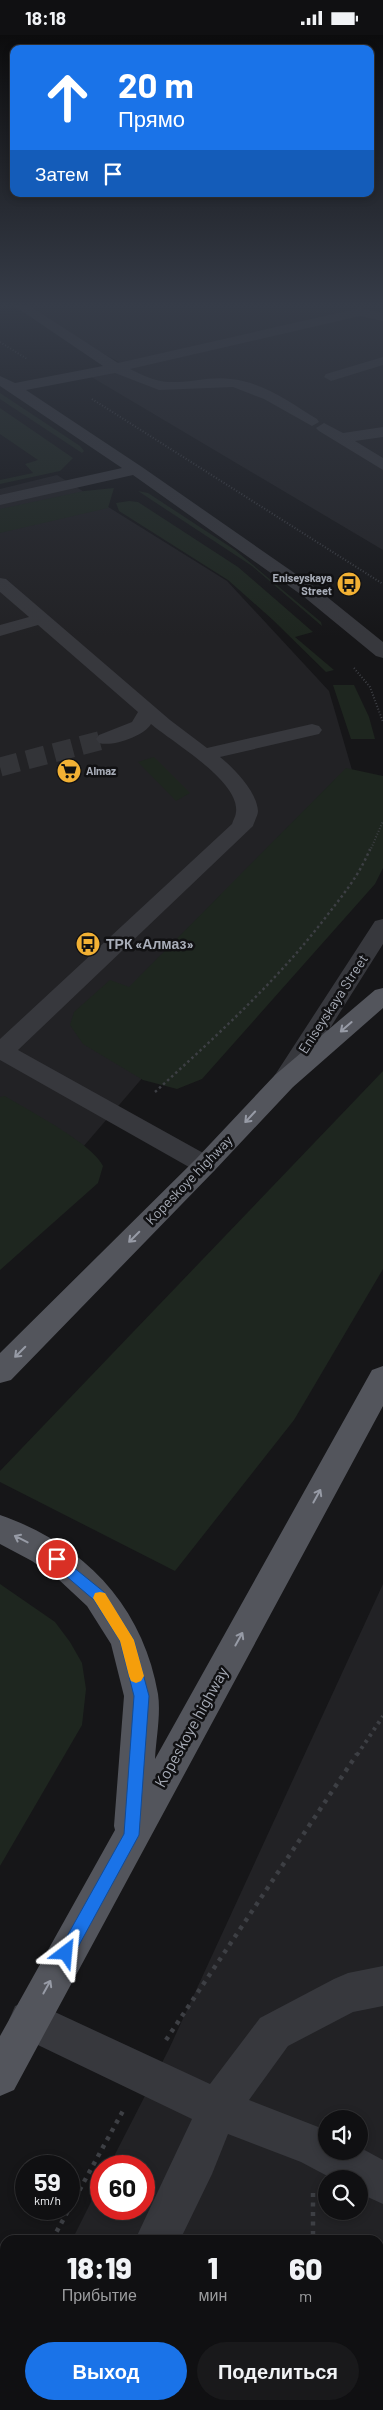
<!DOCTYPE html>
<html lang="ru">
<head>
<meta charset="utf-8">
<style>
	body { margin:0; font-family:Barlow,sans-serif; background:#19191b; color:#f1f3f6; height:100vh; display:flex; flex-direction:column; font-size:19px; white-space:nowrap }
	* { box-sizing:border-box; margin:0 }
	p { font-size:16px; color:#9c9d9f }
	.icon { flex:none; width:28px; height:28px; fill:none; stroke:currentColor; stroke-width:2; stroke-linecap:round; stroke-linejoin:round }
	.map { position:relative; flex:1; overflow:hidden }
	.drawer { position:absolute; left:0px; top:2200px; width:384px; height:175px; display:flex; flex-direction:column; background:#101012; border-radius:15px 15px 0 0; box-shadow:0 2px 8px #0003,0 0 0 1px #303032 }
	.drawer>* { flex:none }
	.guide { position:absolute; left:10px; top:10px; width:364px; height:152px; border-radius:10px; box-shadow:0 2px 8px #0003,0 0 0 1px #303032; background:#1a73e8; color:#fff; overflow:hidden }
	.buttons { position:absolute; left:318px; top:2075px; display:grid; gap:10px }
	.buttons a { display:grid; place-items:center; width:50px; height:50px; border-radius:50%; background:#101012; box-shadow:0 2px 8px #0003,0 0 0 1px #303032; font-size:25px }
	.speed { position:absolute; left:15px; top:2120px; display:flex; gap:10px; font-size:25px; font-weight:700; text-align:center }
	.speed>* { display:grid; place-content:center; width:65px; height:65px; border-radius:50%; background:#101012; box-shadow:0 2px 8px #0003,0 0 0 1px #303032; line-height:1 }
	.speed small { font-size:12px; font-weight:400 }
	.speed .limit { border:8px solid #d22; background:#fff; color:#111 }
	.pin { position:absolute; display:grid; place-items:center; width:42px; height:42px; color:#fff; margin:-21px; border:2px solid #fff; border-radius:50%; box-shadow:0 1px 5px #0007 }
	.me { position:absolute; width:55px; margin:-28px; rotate:29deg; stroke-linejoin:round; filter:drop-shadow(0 0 4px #0008) }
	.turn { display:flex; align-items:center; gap:18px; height:105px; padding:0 25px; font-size:22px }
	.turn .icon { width:65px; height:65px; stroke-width:2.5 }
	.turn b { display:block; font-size:35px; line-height:42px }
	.then { display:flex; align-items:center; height:48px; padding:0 25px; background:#0003; gap:10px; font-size:19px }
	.eta { display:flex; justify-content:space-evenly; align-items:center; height:85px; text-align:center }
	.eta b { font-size:30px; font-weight:800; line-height:35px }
	.action { display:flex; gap:10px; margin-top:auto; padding:10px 25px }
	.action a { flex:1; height:58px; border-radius:30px; background:#1a73e8; color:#fff; font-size:20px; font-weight:800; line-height:58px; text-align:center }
	.action a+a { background:#19191b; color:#f1f3f6 }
	.status { display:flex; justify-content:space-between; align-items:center; height:35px; padding:0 25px; background:#101012; direction:ltr }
	.status svg { height:14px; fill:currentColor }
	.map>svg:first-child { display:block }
</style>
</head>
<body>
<div class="status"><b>18:18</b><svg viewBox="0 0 49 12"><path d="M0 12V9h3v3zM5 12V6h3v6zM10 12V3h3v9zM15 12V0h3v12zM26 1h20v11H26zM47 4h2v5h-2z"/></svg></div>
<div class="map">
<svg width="383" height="2375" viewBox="0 0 383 2375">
	<rect width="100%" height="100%" fill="#161618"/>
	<g fill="#222225" fill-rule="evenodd">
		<path d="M9,268H383V515L83,337L119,327Z"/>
		<path d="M57,440L227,546L329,656L366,783L21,1184L0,1203V454Z"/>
		<path d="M383,1549V2375H0V2345L5,2336V2370H379V2205H72L101,2147V2174H144V2131H109L169,2014ZM326,2084H359V2116H326ZM326,2144H359V2176H326Z"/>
	</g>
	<g fill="#1e261f">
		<path d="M0,358L80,411L84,416L82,418L0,364Z"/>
		<path d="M0,373L73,423L60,436L0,449V445L33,438L25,429L38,425L0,399Z"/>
		<path d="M114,453L108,473L0,498V474L84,456Z"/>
		<path d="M138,456L148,458L235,515L321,587L322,591L252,531Z"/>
		<path d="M129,466L138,467L238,532L313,597L295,602L334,635L326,637L273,585L228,545L119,476L116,468Z"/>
		<path d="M333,650H354L369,682L375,704H351Z"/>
		<path d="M154,722L190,758L176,766L138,727Z"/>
		<path d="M346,733L383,741V833L375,849L202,1044L177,1054L143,1045L83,1009L70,990L74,977L110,945L129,952Z"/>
		<path d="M383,1036V1234L294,1385L175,1536L0,1447V1436Z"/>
		<path d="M5,1061C29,1076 92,1108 103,1131L98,1148L0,1235V1062Z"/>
		<path d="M0,1549L55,1587L70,1607L82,1628L86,1654L82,1690L0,1831Z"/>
	</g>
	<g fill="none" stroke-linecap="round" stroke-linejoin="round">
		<path stroke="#333438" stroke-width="19" stroke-dasharray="19 9" stroke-linecap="butt" d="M0,732L106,704"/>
		<g stroke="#3d3f44" stroke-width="2" stroke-dasharray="1 2" stroke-linecap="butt">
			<path d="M0,307L27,324"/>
			<path d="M92,364L383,549"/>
			<path d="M354,633L370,652L383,687"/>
			<path d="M370,816L383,786"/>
		</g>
		<path stroke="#3d3f44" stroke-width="2.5" stroke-dasharray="2.5 3" stroke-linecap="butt" d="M155,1057C214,1003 273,950 322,887C341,862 358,843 370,814"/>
		<path stroke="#3d3f44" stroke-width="4" stroke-dasharray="3 4.5" stroke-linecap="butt" d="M357,1720L383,1681"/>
		<g stroke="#3d3f44" stroke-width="4.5" stroke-dasharray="4 5.5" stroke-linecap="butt">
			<path d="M166,2005L357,1719"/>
			<path d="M313,2158V2205"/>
			<path d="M52,2205L124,2074"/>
			<path d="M0,2299L5,2290"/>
			<path d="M356,2370L359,2375"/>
		</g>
		<g fill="#37383d" fill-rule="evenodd">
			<path d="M10,268H25L118,328L360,273L383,278V286L360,281L130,334C142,340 156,347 170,347C190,348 210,341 231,344C263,347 291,368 317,384L319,387L312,391L264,364L233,352L159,355L115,338L26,355L142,432L316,553L383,607V623L376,621L303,561L133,440L0,470V460L122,433L0,351V341L15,348L103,331Z"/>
			<path d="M383,322V330L331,346L324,342L326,339Z"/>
			<path d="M324,388L343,398L383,392V402L355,406L383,423V435L319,396L316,393Z"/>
			<path d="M0,543L6,544L170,685L207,713L312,689L319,691L322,695L319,699L220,722C234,733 257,757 258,776C258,780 254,787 253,791L18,1015L214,1124L218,1130L214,1136L205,1139L196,1136L0,1025V1004L232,789C233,785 236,781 236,777C240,746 172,707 151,689C144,701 113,712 99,708L96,704L99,700L132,687L138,677L38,590L0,601V590L29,582L0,557Z"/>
			<path d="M383,884V909L293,1052L284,1054L275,1052L271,1046L275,1040L375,886Z"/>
			<path d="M383,1931V1971L353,1977L288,2011L249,2065L326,2095V2116H359V2112L383,2125V2169L359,2158V2144H333L301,2127L228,2099L212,2139L180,2205H135L192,2084L15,1999L9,1985L15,1971L29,1965L210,2049L260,1983L334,1944L348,1938Z"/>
			<path d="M54,2370H100L98,2375H52Z"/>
		</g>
		<g fill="#53555c" fill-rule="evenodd">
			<path d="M383,953V973L293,1052L214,1136L11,1345L0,1348V1318L196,1124L275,1040L375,955Z"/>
			<path d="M383,1331V1371L14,2055L0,2061V2001L115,1795L114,1791L124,1661L111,1609L87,1571L57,1543L32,1526L0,1509V1480C84,1509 143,1571 158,1659C161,1679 156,1704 155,1724L372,1335Z"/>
		</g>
	</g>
	<defs><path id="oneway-shaft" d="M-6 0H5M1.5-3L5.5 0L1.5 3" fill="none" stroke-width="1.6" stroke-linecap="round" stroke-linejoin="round" transform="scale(1.25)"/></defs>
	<g stroke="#979ba6">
		<use href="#oneway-shaft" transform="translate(346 992) rotate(139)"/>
		<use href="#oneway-shaft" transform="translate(250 1082) rotate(133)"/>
		<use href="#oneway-shaft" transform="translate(134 1202) rotate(135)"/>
		<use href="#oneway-shaft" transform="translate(20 1317) rotate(135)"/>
		<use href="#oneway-shaft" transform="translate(317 1461) rotate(-61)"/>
		<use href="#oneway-shaft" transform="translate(21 1504) rotate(-153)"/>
		<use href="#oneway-shaft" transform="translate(239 1604) rotate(-61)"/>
		<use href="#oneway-shaft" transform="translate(47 1952) rotate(-61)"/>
	</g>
	<linearGradient id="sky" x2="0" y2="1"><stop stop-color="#0c0c0d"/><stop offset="0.45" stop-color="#363c48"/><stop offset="1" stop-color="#363c48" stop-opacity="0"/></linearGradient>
	<rect width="383" height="601" fill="url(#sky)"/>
	<path fill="#1a73e8" stroke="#114b97" d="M57,1519L104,1557L134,1605L149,1661L139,1800L72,1923L66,1926L61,1923L58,1918L61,1912L124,1799L134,1661L120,1606L94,1565L52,1529L50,1524L52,1520Z"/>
	<path fill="#f59e0b" d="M100,1557L105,1558L134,1605L144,1641L141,1646L136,1648L131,1646L129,1641L120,1606L93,1563L95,1558Z"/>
	<defs>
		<symbol id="bus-disc" viewBox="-11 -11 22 22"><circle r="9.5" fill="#f2b134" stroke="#111113"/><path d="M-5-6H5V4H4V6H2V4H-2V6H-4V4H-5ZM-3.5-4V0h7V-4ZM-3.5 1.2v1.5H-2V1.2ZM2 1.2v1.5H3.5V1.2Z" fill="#111"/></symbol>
		<symbol id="supermarket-disc" viewBox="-11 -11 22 22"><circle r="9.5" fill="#f2b134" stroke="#111113"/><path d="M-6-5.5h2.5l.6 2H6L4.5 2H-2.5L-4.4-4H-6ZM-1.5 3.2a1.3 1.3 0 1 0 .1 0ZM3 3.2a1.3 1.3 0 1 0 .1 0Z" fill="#111"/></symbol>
	</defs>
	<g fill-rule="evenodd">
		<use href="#bus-disc" x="335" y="535" width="28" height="28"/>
		<use href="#supermarket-disc" x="55" y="722" width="28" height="28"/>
		<use href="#bus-disc" x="74" y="895" width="28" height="28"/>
	</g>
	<g text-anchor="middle" stroke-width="5" stroke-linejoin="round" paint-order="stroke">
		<g font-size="11" font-weight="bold" fill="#a8adb8" stroke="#111113" text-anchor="end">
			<text x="332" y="547">Eniseyskaya<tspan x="332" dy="13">Street</tspan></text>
			<text x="86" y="740" text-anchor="start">Almaz</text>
		</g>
		<g font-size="14" font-weight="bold" fill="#a8adb8" stroke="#111113" text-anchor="start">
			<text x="106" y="914">ТРК «Алмаз»</text>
		</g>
		<g font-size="14" fill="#a8adb8" stroke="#111113">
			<text transform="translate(333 969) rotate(-57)" y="5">Eniseyskaya Street</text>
			<text transform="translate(189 1145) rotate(-46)" y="5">Kopeskoye highway</text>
		</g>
		<g font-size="16" fill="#a8adb8" stroke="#111113">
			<text transform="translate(191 1692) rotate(-61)" y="6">Kopeskoye highway</text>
		</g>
	</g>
</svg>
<div class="buttons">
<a><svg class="icon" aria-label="sound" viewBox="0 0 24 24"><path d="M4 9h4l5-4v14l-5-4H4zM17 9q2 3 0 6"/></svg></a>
<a><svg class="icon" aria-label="search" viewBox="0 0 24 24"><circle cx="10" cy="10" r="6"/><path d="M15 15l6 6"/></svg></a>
</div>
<div class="speed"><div>59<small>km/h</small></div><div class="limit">60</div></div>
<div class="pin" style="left:57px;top:1524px;background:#d93025"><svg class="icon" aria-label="arrive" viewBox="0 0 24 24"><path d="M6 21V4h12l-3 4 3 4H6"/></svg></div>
<svg class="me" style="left:66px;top:1918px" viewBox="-20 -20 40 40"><path d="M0-17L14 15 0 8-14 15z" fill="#1a73e8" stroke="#fff" stroke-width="4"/></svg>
<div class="guide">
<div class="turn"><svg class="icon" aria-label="ahead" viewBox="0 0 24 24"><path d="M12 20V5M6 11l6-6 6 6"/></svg><div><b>20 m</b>Прямо</div></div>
<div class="then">Затем<svg class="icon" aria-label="arrive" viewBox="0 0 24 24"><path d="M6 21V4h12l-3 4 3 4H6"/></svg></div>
</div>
<section class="drawer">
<div class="eta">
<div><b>18:19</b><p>Прибытие</p></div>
<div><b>1</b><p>мин</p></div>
<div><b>60</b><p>m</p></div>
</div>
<div class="action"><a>Выход</a><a>Поделиться</a></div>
</section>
</div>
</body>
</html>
